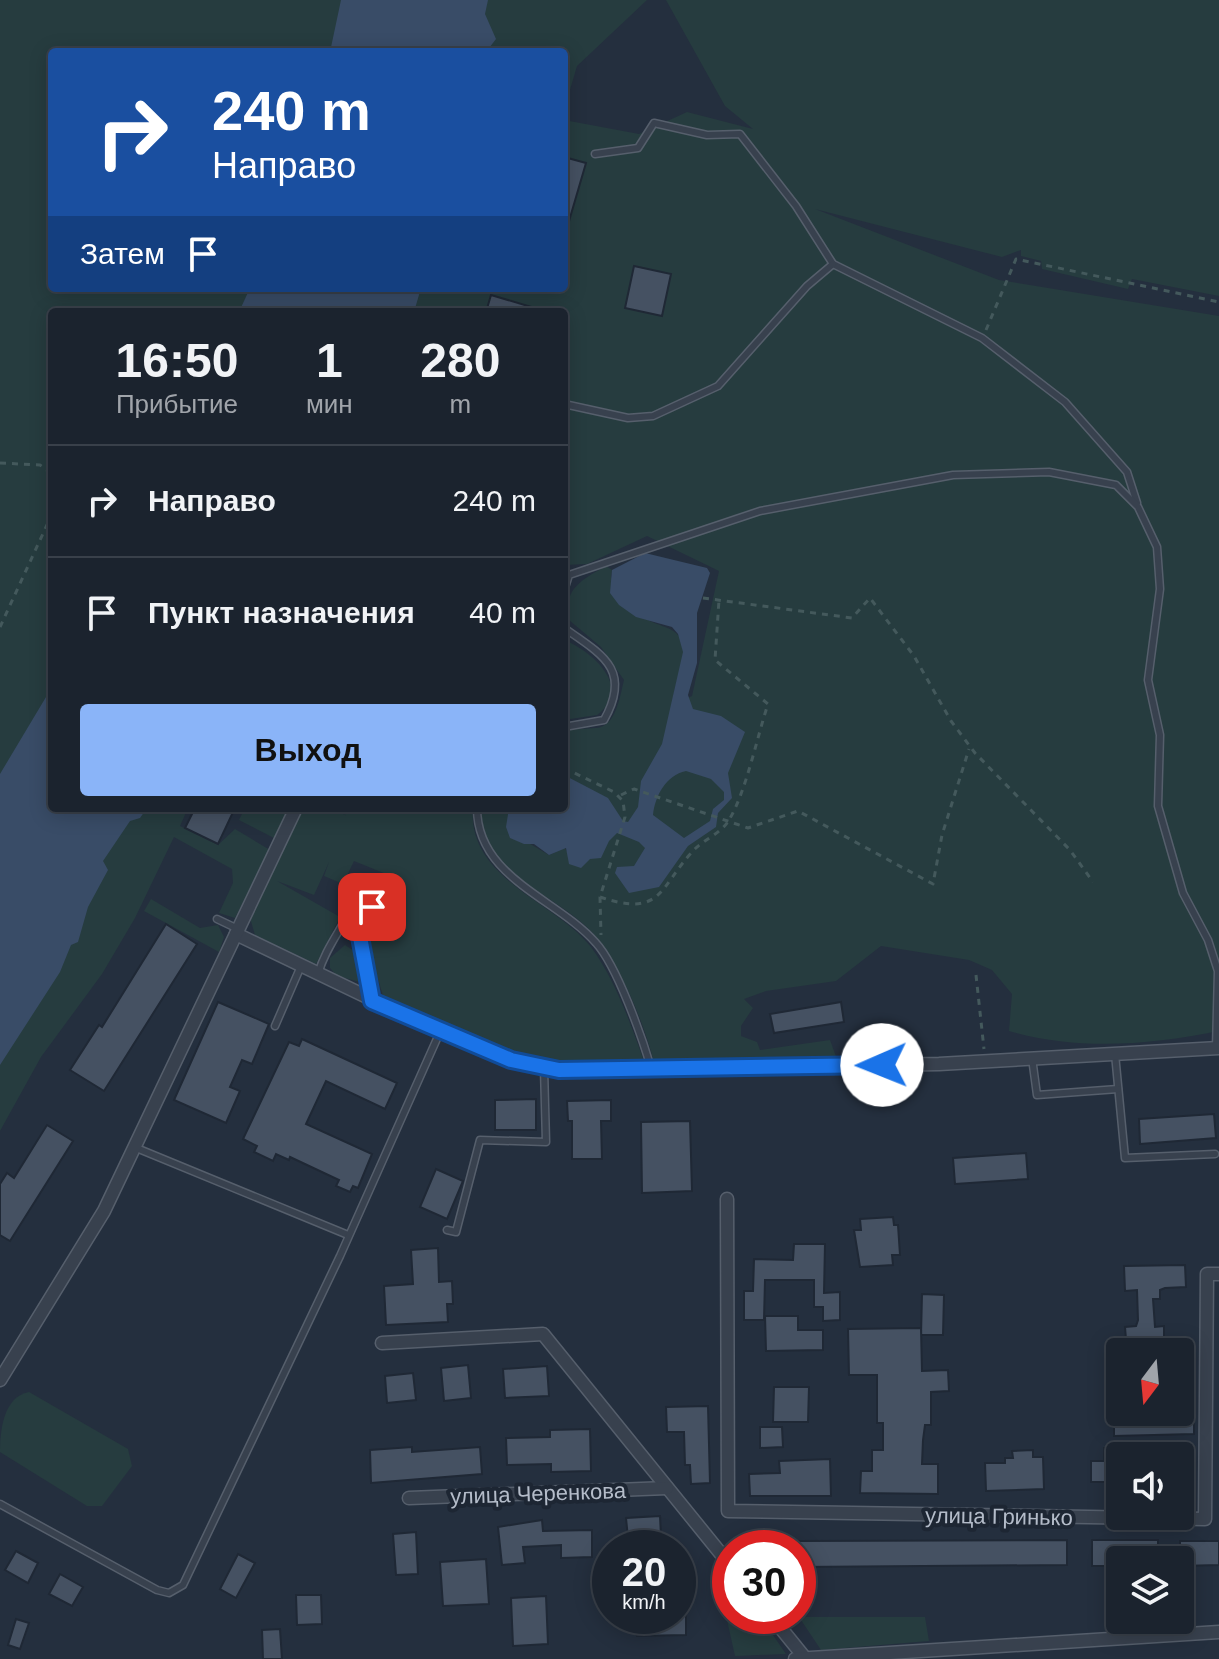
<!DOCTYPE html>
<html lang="ru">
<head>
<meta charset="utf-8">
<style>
	body { margin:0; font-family:Helvetica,sans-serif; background:#282f3a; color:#f1f3f6; height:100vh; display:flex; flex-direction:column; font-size:30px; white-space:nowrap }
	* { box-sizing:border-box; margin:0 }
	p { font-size:26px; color:#a0a4aa }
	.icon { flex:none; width:44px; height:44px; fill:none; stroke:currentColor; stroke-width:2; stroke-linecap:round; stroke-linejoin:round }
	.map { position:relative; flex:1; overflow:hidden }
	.drawer { position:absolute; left:48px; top:308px; width:520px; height:504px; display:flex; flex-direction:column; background:#1b232e; border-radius:8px; box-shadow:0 4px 20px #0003,0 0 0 2px #39404a }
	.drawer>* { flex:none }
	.guide { position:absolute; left:48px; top:48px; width:520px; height:244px; border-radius:8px; box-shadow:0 4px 20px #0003,0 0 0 2px #39404a; background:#1a4fa0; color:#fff; overflow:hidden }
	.needle { width:52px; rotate:196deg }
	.tools { position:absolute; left:1106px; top:1338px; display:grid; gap:16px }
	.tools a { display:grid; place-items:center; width:88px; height:88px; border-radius:8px; background:#1b232e; box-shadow:0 4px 20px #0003,0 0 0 2px #39404a; font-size:40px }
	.speed { position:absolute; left:592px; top:1530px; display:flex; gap:16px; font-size:40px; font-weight:700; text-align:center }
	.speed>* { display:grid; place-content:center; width:104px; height:104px; border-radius:50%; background:#1b232e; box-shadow:0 4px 20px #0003,0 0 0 2px #39404a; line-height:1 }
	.speed small { font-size:20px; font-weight:400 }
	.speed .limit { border:12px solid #d22; background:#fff; color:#111 }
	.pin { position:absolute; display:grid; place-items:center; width:68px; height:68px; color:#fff; margin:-34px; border-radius:16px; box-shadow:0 4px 12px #0006 }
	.me { position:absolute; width:88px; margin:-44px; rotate:269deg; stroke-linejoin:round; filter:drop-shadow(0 0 6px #0008) }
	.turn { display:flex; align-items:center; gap:28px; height:168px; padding:0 32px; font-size:36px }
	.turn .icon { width:104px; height:104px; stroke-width:2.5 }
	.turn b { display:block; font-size:56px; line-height:68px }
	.then { display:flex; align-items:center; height:76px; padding:0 32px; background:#0003; gap:16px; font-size:30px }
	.eta { display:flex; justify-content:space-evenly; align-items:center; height:136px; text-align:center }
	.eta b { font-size:48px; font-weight:700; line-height:56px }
	.action { display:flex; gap:16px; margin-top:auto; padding:16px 32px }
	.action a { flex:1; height:92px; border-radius:8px; background:#8ab4f8; color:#111; font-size:32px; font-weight:700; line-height:92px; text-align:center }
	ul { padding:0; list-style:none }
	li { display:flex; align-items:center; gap:24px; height:112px; padding:0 32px; border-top:2px solid #39404a }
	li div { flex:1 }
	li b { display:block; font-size:30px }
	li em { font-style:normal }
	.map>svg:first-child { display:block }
</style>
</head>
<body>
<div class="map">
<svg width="1219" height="1659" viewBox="0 0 1219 1659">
	<rect width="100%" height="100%" fill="#242f3e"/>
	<g fill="#263c3f">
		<path d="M0,0H647L577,66L564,110V52H52V288H564V120L639,134L687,112L753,129L725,106L666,0H1219V296L1132,279L1128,289L1042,269L1041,261L1021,256V250L1002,257L815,209L999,280L1219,316V1031C1148,1045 1079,1051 1009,1031L1012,994L992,970L969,960L881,946L836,981L766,991L744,999L753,1008L741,1026V1036L757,1042L760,1050L830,1040L838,1062H654C643,1021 625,978 601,943C569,896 477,878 482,808H509L508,831L549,855L565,848L575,866L564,776V732C575,728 585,729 596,728C616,727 620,696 624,680L601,647L569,620C562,589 583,579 606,566L612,570L611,577C621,589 634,611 648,620C664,629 685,627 683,655C681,672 673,687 673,704L692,696L719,571L647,536L587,564L564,565V312H52V808H188L180,826L218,845L235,829L270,850L235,918L219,913L233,883L232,869L174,837L135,918L102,974L41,1057L0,1131Z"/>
		<path d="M564,640C592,651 634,688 597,715L564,720Z"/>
		<path d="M245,808H291L274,838L239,820Z"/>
		<path d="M301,808H331L347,816L334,808H473C467,879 556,902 591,947C616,981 631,1025 645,1064C544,1074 473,1039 384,999L368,946L396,878L354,861L343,884L324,876L329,862L314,895L277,881L340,917L316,964L255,935L250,918Z"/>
		<path d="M151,899L200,928L218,925L224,937L219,952L144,911Z"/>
		<path d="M345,945L357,953L360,982L337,976L330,968V958Z"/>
		<path d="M29,1392L128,1449L132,1466L102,1506H87L0,1452C0,1431 3,1397 29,1392Z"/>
		<path d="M730,1572V1616H760L786,1654L735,1656L717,1575Z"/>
		<path d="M799,1617H925L929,1641L821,1650Z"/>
	</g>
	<g fill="#394c67" fill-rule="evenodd">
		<path d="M341,0H488L485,14L496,39L486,52H330Z"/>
		<path d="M250,288H421L414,312H239Z"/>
		<path d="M645,553L707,568L710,573L697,613V663L688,695L693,709L721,716L745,732L728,773L732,798L718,813L716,827L688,846L659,887L629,893L615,873L617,867L634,866L645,848L639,842L617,833L609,841L601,858L590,859L581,868L569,864L566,848L549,855L534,844H524L510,838L506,827L509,808H564V775L608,798L623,821L628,822L638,807L641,781L662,744L683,652L678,634L672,627L636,617L619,605L610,593L612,570ZM686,771L711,779L724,792V800L713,809L710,821L684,838L653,815C655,796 666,775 686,771Z"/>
		<path d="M52,687V808H147L140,818L130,821L103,861L108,870L88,907L78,942L71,945L60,972L0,1065V774Z"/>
	</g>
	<g fill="#455162" stroke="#1f2835" stroke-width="2">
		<path d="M564,157L586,163L567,228L564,227Z"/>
		<path d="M634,266L671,274L662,316L625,308Z"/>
		<path d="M491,295L538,309L537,312H486Z"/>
		<path d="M195,808H235L218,844L185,828Z"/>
		<path d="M166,924L197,944L104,1091L70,1070L99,1025L102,1027Z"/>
		<path d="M218,1002L269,1024L252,1064L242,1060L230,1087L240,1091L226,1123L174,1100Z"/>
		<path d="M841,1002L844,1022L774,1033L770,1014Z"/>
		<path d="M302,1039L397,1083L385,1109L326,1081L306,1124L372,1154L358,1188L353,1186L350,1192L336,1186L339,1180L290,1157L289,1160L276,1154L273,1161L254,1152L257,1146L243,1139L289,1042L299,1046Z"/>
		<path d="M536,1099V1130H495V1100Z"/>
		<path d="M611,1100V1121H601L602,1159H572V1121H568L567,1101Z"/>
		<path d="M1214,1114L1216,1138L1140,1144L1139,1119Z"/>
		<path d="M690,1121L692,1191L642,1193L641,1122Z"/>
		<path d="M47,1125L73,1141L10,1241L0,1235V1184L7,1173L14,1178Z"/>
		<path d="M1026,1153L1028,1179L955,1184L953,1158Z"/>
		<path d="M436,1169L463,1181L447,1219L420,1207Z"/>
		<path d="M893,1217L894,1225H898L900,1255H892L893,1265L860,1267L854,1230H861L860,1219Z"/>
		<path d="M794,1244H825L824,1293L840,1292V1320L823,1321V1307H814V1280H765L764,1320H744V1291H753L754,1259L793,1260Z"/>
		<path d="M438,1248L439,1282L452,1281L453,1304H447L448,1322L386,1325L384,1286L413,1284L411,1250Z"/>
		<path d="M1185,1265L1186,1287L1165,1288L1160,1290V1299H1153L1155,1327L1164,1326V1339L1186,1338L1187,1352H1127L1125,1327L1136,1326L1138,1320L1137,1290L1125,1291L1124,1266Z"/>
		<path d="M922,1294L944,1295L943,1335H921Z"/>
		<path d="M765,1316H798V1330H823V1350L766,1351Z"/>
		<path d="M921,1328L922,1371L948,1370L949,1391L931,1392V1425H925L923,1440L922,1464H938V1494L860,1493L861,1471H872V1450H883V1423H877V1375H849L848,1329Z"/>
		<path d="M468,1365L471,1398L444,1401L441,1368Z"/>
		<path d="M547,1366L549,1396L505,1398L503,1369Z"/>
		<path d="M413,1373L416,1400L387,1403L385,1376Z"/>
		<path d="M774,1387H809L808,1422H773Z"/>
		<path d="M1180,1403H1194V1434L1114,1436V1412H1180Z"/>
		<path d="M708,1406L710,1483L691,1484L690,1465H685L684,1432H667L666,1407Z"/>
		<path d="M760,1427H782L783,1447L760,1448Z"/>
		<path d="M590,1429L591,1471L551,1472V1464L507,1465L506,1438L550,1437V1430Z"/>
		<path d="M412,1447V1452L480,1447L482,1474L371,1483L370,1450Z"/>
		<path d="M1104,1448H1120V1482H1091V1461H1104Z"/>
		<path d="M1033,1450V1457H1043L1044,1489L986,1491L985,1463H1005V1458H1013L1012,1451Z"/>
		<path d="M830,1459L831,1496H750L749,1474L780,1473L779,1461Z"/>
		<path d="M660,1516L661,1536L628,1538L626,1518Z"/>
		<path d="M542,1520L543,1531L592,1530V1557L561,1558V1545L523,1547L525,1563L502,1565L498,1527Z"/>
		<path d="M416,1532L418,1574L396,1575L393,1534Z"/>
		<path d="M1067,1540V1565L798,1567V1541Z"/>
		<path d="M1092,1540H1158V1560H1120V1566H1092Z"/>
		<path d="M1180,1541H1219V1565L1180,1566Z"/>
		<path d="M16,1551L38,1563L28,1583L5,1570Z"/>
		<path d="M238,1554L255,1563L236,1598L220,1589Z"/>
		<path d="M486,1559L489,1604L443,1606L440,1562Z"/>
		<path d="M60,1574L83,1587L72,1606L49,1594Z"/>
		<path d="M296,1595H321L322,1624L297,1625Z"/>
		<path d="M546,1596L548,1644L513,1646L511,1598Z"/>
		<path d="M635,1616H686V1635L637,1636Z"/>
		<path d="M16,1619L29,1623L20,1649L8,1645Z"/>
		<path d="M280,1629L282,1659H263L262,1630Z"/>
	</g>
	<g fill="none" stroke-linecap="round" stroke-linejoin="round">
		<defs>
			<g id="service">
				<path d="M595,154L638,148L654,123L707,135L740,134L796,206L833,264L982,338L1065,402L1127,472L1137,503"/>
				<path d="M564,404L628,418L653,416L718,386L807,286L833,264"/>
				<path d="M564,591L569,575L760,511L953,475L1049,472L1116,485L1138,507L1157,547L1160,589L1148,680L1160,735L1158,806L1183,893L1208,940L1218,971L1216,1048"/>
				<path d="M564,628C603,655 632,670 604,720L564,727"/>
				<path d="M477,808C477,878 558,899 596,943C617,966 642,1037 651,1068"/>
				<path d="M217,919L238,929"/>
				<path d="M318,974C326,946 344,927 355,900L372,907L360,937L371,997"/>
				<path d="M275,1026L301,966"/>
				<path d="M1115,1054L1125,1158L1215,1154"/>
				<path d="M1032,1058L1037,1095L1118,1089"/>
				<path d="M134,1147L348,1235"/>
				<path d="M447,1230L456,1232L480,1140L546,1142L544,1068"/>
				<path d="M0,1504L157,1590L169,1593L183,1585L340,1256L440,1032"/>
			</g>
			<g id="minor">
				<path d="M236,934L440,1032L511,1060L559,1070L939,1064L1219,1048"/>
				<path d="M727,1199L728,1511L1205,1519L1207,1274H1219"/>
				<path d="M382,1343L543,1334L730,1565"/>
				<path d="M0,1380L104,1211L296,808"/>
				<path d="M409,1498L667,1488"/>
				<path d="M771,1616L805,1658"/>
				<path d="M795,1659L1219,1632"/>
			</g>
		</defs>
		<use href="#service" stroke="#565f6c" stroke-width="9"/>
		<use href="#minor" stroke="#565f6c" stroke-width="15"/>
		<g stroke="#44595c" stroke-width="3" stroke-dasharray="6 6" stroke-linecap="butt">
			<path d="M986,330L1016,259L1219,302"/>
			<path d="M0,463L40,465L52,474"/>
			<path d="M703,598L852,618L870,598L914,656L951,721L975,753L1070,850L1093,882"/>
			<path d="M0,627L52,514"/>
			<path d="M564,768L614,792L623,801L625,817L600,897L601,935"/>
			<path d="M621,795L634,789L748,828L798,811L933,884L942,835L969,749"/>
			<path d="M600,897C662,918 659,888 692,852C702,840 721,834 729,820C746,792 757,737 768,704L715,660L719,600"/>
			<path d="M976,975L984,1049"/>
		</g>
		<use href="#service" stroke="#38414e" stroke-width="6"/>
		<use href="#minor" stroke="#38414e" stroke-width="12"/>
	</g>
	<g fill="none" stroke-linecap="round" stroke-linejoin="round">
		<defs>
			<path id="route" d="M372,907L360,937L372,1001L511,1060L559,1070L882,1065"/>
		</defs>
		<use href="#route" stroke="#114b97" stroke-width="20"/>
		<use href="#route" stroke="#1a73e8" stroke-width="14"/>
	</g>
	<g text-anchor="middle" stroke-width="8" stroke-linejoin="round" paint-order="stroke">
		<g font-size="22" fill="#b4bcc9" stroke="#1d2633">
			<text transform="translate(538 1493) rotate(-2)" y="8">улица Черенкова</text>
			<text transform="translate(999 1516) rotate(1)" y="8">улица Гринько</text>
		</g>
	</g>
</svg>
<div class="tools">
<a><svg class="needle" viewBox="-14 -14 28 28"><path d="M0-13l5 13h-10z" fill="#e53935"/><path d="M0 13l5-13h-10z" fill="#a0a4aa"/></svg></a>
<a><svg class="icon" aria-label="sound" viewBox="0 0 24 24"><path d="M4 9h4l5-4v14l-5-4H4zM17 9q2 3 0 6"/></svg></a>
<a><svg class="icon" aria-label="layers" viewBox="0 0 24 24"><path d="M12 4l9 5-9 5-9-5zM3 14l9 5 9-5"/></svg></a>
</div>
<div class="speed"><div>20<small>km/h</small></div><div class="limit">30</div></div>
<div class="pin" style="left:372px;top:907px;background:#d93025"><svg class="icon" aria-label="arrive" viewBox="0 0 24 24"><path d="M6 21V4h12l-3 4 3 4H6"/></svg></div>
<svg class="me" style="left:882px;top:1065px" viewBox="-20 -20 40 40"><circle r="19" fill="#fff"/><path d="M0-13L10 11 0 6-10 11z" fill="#1a73e8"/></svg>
<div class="guide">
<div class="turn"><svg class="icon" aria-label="right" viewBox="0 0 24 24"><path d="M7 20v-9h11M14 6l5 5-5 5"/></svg><div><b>240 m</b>Направо</div></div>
<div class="then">Затем<svg class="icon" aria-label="arrive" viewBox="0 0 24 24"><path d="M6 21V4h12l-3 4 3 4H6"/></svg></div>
</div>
<section class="drawer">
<div class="eta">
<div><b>16:50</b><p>Прибытие</p></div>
<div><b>1</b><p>мин</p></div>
<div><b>280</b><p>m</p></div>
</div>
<ul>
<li><svg class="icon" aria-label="right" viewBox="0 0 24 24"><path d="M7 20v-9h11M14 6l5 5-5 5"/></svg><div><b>Направо</b></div><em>240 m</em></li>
<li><svg class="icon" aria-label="arrive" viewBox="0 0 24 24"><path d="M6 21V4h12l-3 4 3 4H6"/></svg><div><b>Пункт назначения</b></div><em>40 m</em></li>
</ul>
<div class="action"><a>Выход</a></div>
</section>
</div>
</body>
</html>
